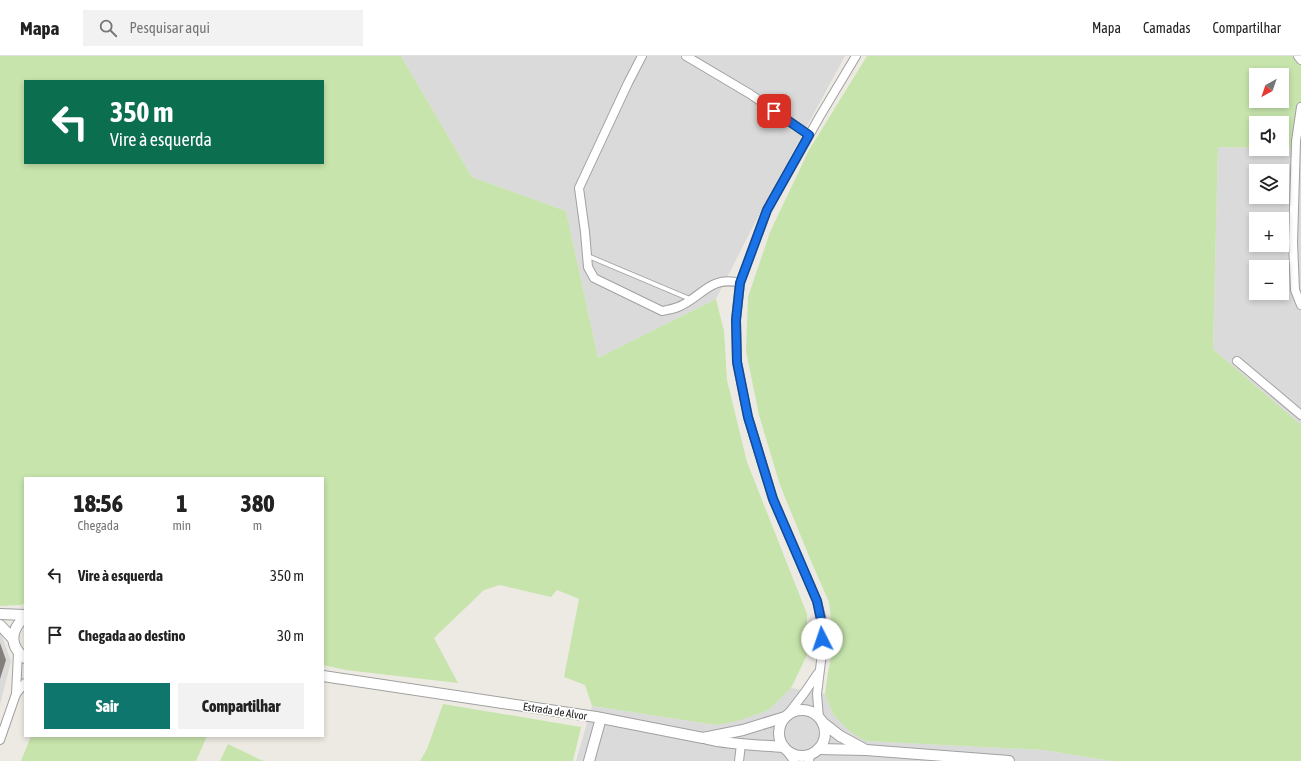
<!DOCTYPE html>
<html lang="pt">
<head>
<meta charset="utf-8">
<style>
	body { margin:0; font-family:"Asap Condensed",sans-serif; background:#f2f2f2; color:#222; height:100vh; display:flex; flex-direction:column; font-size:15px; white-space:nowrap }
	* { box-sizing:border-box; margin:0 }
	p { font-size:13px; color:#767676 }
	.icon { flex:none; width:22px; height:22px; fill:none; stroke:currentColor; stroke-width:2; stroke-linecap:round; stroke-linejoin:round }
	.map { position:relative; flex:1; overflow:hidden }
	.details { position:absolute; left:24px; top:421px; width:300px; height:260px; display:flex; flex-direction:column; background:#fff; border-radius:0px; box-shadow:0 2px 6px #0003 }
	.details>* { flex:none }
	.guide { position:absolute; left:24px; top:24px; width:300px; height:84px; border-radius:0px; box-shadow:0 2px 6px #0003; background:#0b6e4f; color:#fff; overflow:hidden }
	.needle { width:26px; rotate:220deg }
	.controls { position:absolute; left:1249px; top:12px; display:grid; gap:8px }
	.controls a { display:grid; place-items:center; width:40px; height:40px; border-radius:0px; background:#fff; box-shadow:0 2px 6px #0003; font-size:20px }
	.pin { position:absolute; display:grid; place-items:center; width:34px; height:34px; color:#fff; margin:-17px; border-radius:8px; box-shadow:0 2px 6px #0006 }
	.me { position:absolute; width:44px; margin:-22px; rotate:356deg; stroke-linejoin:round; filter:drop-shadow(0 0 3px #0008) }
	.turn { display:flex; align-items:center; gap:14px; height:84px; padding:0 20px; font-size:18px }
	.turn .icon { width:52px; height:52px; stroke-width:2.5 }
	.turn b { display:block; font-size:28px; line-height:34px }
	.eta { display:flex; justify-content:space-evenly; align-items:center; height:68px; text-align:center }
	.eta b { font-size:24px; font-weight:800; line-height:28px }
	.button { display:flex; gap:8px; margin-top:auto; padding:8px 20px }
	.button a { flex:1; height:46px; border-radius:0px; background:#0f766e; color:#fff; font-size:16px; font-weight:800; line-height:46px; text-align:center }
	.button a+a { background:#f2f2f2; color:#222 }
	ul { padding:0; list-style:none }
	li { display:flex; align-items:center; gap:12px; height:60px; padding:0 20px }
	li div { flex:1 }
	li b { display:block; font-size:15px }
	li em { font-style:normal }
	header { display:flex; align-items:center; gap:24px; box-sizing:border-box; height:56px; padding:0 20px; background:#fff; border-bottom:1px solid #e0e0e0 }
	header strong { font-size:19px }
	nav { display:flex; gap:22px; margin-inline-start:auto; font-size:14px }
	.search { width:280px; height:36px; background:#f2f2f2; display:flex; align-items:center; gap:10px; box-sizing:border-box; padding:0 14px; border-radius:0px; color:#767676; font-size:15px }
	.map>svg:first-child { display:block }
</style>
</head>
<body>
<header>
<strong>Mapa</strong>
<div class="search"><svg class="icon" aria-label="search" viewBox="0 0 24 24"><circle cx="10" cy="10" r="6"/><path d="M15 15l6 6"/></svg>Pesquisar aqui</div>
<nav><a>Mapa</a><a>Camadas</a><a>Compartilhar</a></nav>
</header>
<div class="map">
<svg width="1301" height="705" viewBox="0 0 1301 705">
	<rect width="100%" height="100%" fill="#edeae3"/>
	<g fill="#dbdada" fill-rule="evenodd">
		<path d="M401,0H845L762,153L716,243L598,302L566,155L472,121Z"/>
		<path d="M1218,91L1256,92V93H1301V369L1213,293ZM1256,115H1282V141H1256ZM1256,163H1282V189H1256ZM1256,211H1282V237H1256Z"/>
		<path d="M0,575L11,605L0,649Z"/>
		<path d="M791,632L825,638L833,658L865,685L1044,694L1111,705H576L592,650L716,669L769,654Z"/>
	</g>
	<g fill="#c7e4ac" fill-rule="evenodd">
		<path d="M0,0H401L472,121L566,155L598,302L716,243L724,275L727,324L747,406L807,558V599L791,632L769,654L737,665L716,669L592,650L585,629L564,621L579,543L557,534L551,541L500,529L484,534L434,582L458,627L346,614L323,609V422H25V547L21,549L0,550ZM25,25H323V107H25Z"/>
		<path d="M867,0H1301V93L1282,92V67H1256V92L1218,91L1213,293L1301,369V705H1111L1044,694L865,685L848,674L833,658L825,638L828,617L834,586L829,546L811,505L780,429L759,359L746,295L748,241L770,176L809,94ZM1256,19H1282V45H1256Z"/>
		<path d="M443,648L581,671L573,705H420L427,693Z"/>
		<path d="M31,680H207L196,705H21Z"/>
		<path d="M228,688L261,704L265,705H220Z"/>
	</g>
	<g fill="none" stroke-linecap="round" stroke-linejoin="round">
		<defs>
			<path id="service" d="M588,200L690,243"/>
			<g id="minor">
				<path d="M642,0L628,27L579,132L585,176L588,211L594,222L662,255C667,254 673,253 678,251C701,242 710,219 740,227"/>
				<path d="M686,0L750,38L809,79"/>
				<path d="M1298,0L1301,4"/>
				<path d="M1301,51L1296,85L1293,186L1295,234L1301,249"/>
				<path d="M1237,305L1301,359"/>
				<path d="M16,638L18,597"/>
				<path d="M789,657L805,636L818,617"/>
				<path d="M819,662L817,638L822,597L823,569L817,545L773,443L748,361L737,306L736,264L740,227L767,154L820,60L856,0"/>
				<path d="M0,684L16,638L25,627"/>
				<path d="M787,695L794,705"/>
				<path d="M739,705L741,688"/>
				<path d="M809,705L810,698"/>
			</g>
			<g id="tertiary">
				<path d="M0,558L25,559"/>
				<path d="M25,561C10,574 9,590 25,602"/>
				<path d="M0,569L13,583"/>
				<path d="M323,620L596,661L703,682L743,674L785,661"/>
				<circle cx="802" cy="677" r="23"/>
				<path d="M822,666L840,680L864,693"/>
				<path d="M707,683C732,689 758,689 784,691"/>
				<path d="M818,693L866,694L1009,705"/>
				<path d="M589,705L601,662"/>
			</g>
		</defs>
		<use href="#service" stroke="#a1a1a1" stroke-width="5.5"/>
		<use href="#minor" stroke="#a1a1a1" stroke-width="10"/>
		<use href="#tertiary" stroke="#a1a1a1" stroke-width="12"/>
		<use href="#service" stroke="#fff" stroke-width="4"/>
		<use href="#minor" stroke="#fff" stroke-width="8"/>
		<use href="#tertiary" stroke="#fff" stroke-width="10"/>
	</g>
	<path fill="#857f7b" d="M0,587L6,604L0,623Z"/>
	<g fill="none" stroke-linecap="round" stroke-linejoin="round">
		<defs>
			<path id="route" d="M774,55L809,79L767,154L740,227L736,264L737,306L748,361L773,443L817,545L822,569V583"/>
		</defs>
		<use href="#route" stroke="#114b97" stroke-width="10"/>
		<use href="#route" stroke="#1a73e8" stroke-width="7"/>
	</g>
	<g text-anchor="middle" stroke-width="3.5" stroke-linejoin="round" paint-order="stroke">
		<g font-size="11" fill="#1d1d1d" stroke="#fff">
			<text transform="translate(555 655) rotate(9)" y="4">Estrada de Alvor</text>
		</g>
	</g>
</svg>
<div class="controls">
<a><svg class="needle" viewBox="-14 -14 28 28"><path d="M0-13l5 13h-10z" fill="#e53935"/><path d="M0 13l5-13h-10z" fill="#767676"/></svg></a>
<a><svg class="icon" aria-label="sound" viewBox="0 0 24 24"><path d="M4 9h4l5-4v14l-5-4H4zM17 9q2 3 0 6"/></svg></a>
<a><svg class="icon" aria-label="layers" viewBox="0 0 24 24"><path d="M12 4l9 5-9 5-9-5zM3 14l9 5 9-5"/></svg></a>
<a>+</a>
<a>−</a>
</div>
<div class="pin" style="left:774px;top:55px;background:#d93025"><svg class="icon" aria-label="arrive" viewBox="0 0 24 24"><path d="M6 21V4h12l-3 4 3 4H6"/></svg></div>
<svg class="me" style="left:822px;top:583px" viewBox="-20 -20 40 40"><circle r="19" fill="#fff"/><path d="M0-13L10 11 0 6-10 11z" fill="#1a73e8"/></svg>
<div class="guide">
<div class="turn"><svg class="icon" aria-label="left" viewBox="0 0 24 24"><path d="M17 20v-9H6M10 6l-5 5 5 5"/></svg><div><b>350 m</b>Vire à esquerda</div></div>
</div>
<section class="details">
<div class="eta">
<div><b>18:56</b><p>Chegada</p></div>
<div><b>1</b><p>min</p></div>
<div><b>380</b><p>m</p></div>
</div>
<ul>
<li><svg class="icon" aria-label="left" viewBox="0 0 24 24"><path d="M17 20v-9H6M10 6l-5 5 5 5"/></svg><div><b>Vire à esquerda</b></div><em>350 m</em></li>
<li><svg class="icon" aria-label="arrive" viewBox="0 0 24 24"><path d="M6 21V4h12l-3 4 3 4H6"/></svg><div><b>Chegada ao destino</b></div><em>30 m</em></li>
</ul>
<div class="button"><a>Sair</a><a>Compartilhar</a></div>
</section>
</div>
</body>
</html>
